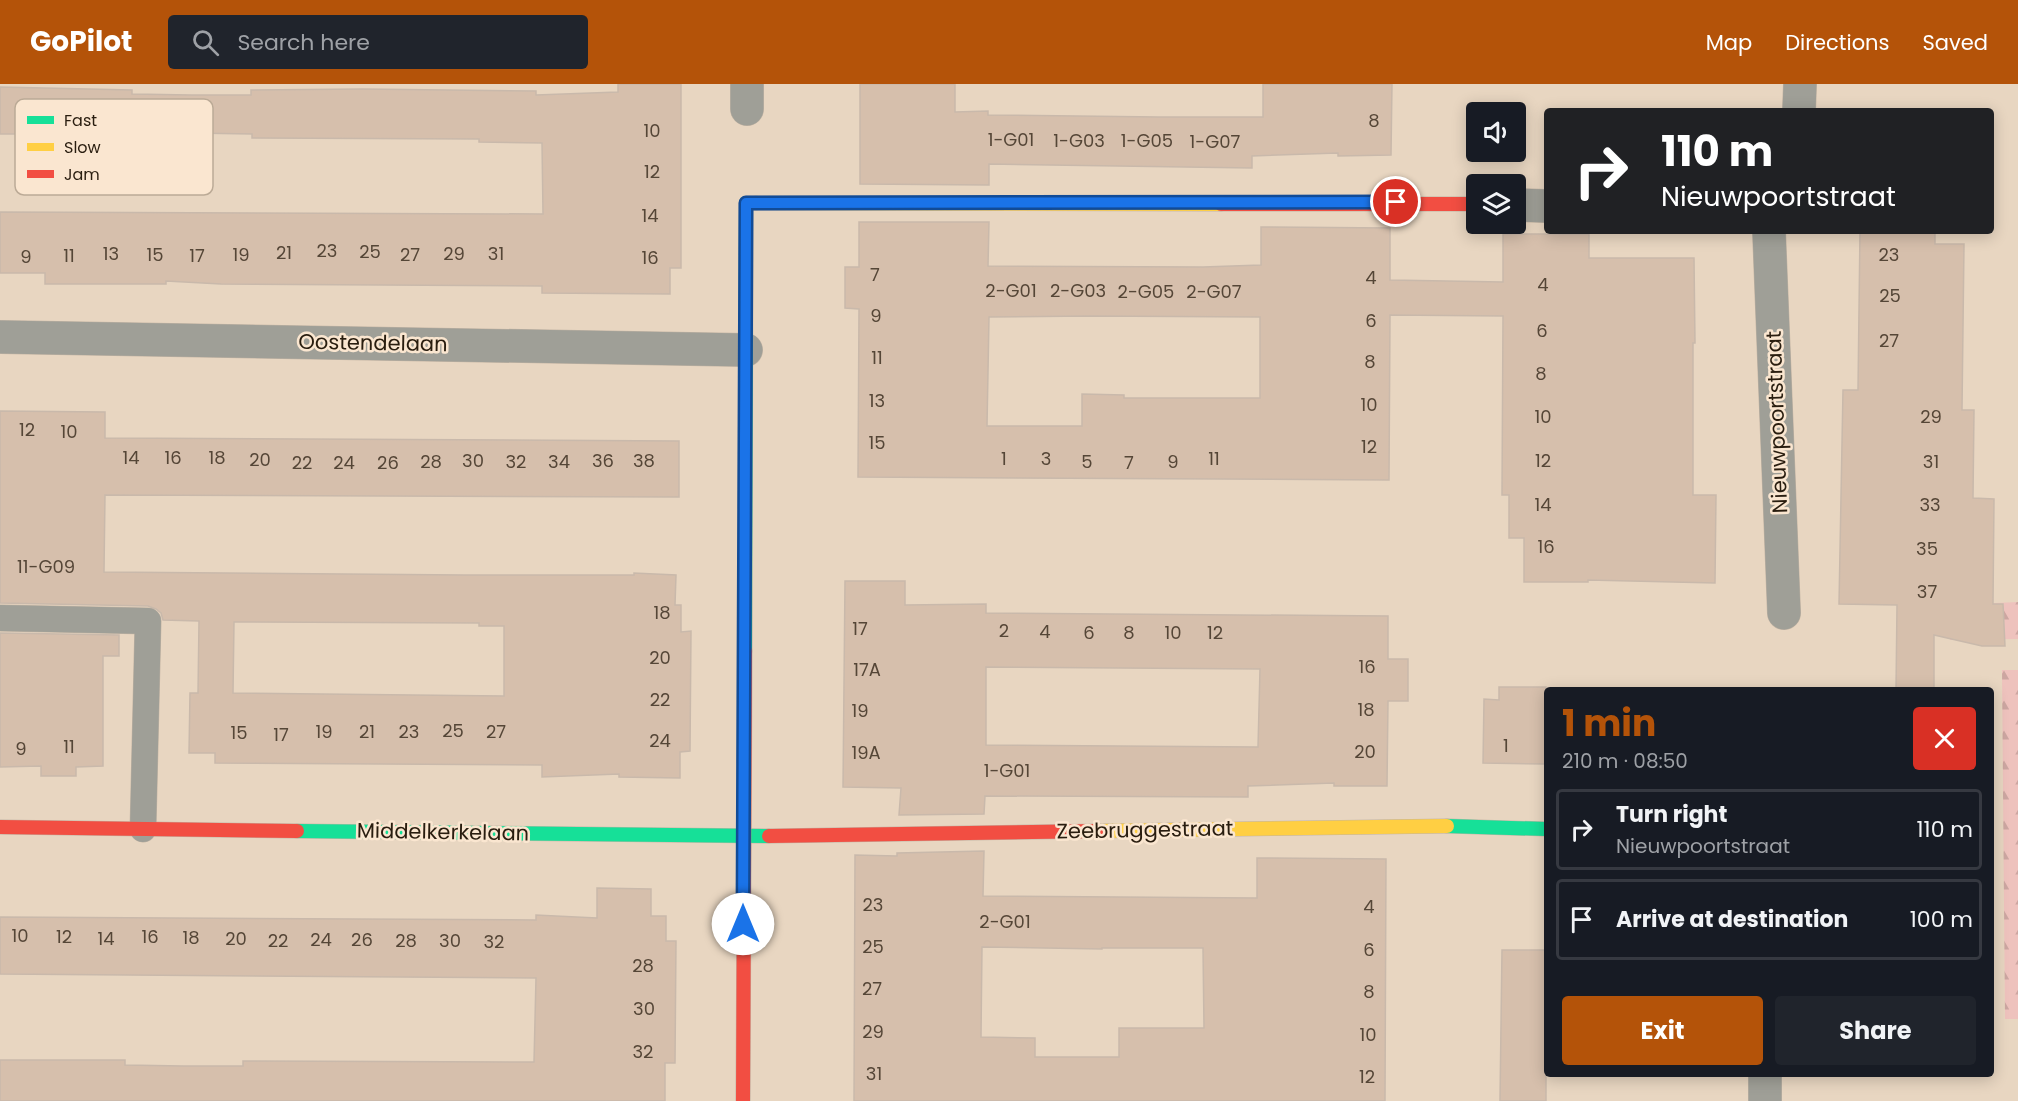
<!DOCTYPE html>
<html lang="en">
<head>
<meta charset="utf-8">
<style>
	body { margin:0; font-family:Poppins,sans-serif; background:#20242c; color:#f1f3f6; height:100vh; display:flex; flex-direction:column; font-size:22px; white-space:nowrap }
	* { box-sizing:border-box; margin:0 }
	p { font-size:20px; color:#9ea1a6 }
	.icon { flex:none; width:33px; height:33px; fill:none; stroke:currentColor; stroke-width:2; stroke-linecap:round; stroke-linejoin:round }
	.map { position:relative; flex:1; overflow:hidden }
	.panel { position:absolute; left:1544px; top:603px; width:450px; height:390px; display:flex; flex-direction:column; background:#171b24; border-radius:6px; box-shadow:0 3px 15px #0003 }
	.panel>* { flex:none }
	.top-card { position:absolute; left:1544px; top:24px; width:450px; height:126px; border-radius:6px; box-shadow:0 3px 15px #0003; background:#202124; color:#fff; overflow:hidden }
	.tools { position:absolute; left:1466px; top:18px; display:grid; gap:12px }
	.tools a { display:grid; place-items:center; width:60px; height:60px; border-radius:6px; background:#171b24; box-shadow:0 3px 15px #0003; font-size:30px }
	.pin { position:absolute; display:grid; place-items:center; width:51px; height:51px; color:#fff; margin:-26px; border:3px solid #fff; border-radius:50%; box-shadow:0 2px 6px #0007 }
	.me { position:absolute; width:66px; margin:-33px; rotate:0deg; stroke-linejoin:round; filter:drop-shadow(0 0 4px #0008) }
	.turn { display:flex; align-items:center; gap:21px; height:126px; padding:0 18px; font-size:27px }
	.turn .icon { width:78px; height:78px; stroke-width:2.5 }
	.turn b { display:block; font-size:42px; line-height:51px }
	.round { display:grid; place-items:center; flex:none; width:63px; height:63px; border-radius:6px; background:#20242c }
	.overview { display:flex; align-items:center; justify-content:space-between; height:102px; padding:0 18px }
	h1 { font-size:36px; font-weight:700; line-height:45px; color:#b45309 }
	.action { display:flex; gap:12px; margin-top:auto; padding:12px 18px }
	.action a { flex:1; height:69px; border-radius:6px; background:#b45309; color:#fff; font-size:24px; font-weight:700; line-height:69px; text-align:center }
	.action a+a { background:#20242c; color:#f1f3f6 }
	ul { padding:0; list-style:none }
	li { display:flex; align-items:center; gap:18px; height:81px; margin:0 12px 9px; padding:0 6px; border:3px solid #363941; border-radius:6px }
	li div { flex:1 }
	li b { display:block; font-size:22px }
	li em { font-style:normal }
	header { display:flex; align-items:center; gap:36px; box-sizing:border-box; height:84px; padding:0 30px; background:#b45309; color:#fff }
	header strong { font-size:28px }
	nav { display:flex; gap:33px; margin-inline-start:auto; font-size:21px }
	.search { width:420px; height:54px; background:#20242c; display:flex; align-items:center; gap:15px; box-sizing:border-box; padding:0 21px; border-radius:6px; color:#9ea1a6; font-size:22px }
	.map>svg:first-child { display:block }
</style>
</head>
<body>
<header>
<strong>GoPilot</strong>
<div class="search"><svg class="icon" aria-label="search" viewBox="0 0 24 24"><circle cx="10" cy="10" r="6"/><path d="M15 15l6 6"/></svg>Search here</div>
<nav><a>Map</a><a>Directions</a><a>Saved</a></nav>
</header>
<div class="map">
<svg width="2018" height="1017" viewBox="0 0 2018 1017">
	<defs>
		<pattern id="forest-firs" width="22" height="20" patternUnits="userSpaceOnUse" patternTransform="scale(1.5)"><rect width="22" height="20" fill="#eec2bd"/><path d="M5 1l3.5 6h-7zM16 11l3.5 6h-7z" fill="#cca6a1"/></pattern>
	</defs>
	<rect width="100%" height="100%" fill="#e8d6c1"/>
	<g fill="url(#forest-firs)">
		<path d="M2018,518V555L1950,556L1951,521Z"/>
		<path d="M2002,586H2018V935H2005Z"/>
	</g>
	<g fill="#d6bfac" stroke="#c9b9ab" stroke-width="1.5" fill-rule="evenodd">
		<path d="M618,0H681V184H670V210L542,209V202L221,200L166,197V200H45V189H0V128L543,130L542,59L479,58V55L252,54V50L191,49H132V53L22,52V50H0V3L132,6V10L191,11H251V6L362,5L536,7V11L618,8Z"/>
		<path d="M860,0H955V28L988,27V31L1159,33H1263V0H1392L1391,71L1338,72V69L1252,72V84L989,80V101L860,100Z"/>
		<path d="M859,138H989L988,182L1203,183L1261,181V143L1390,144V196L1503,198V150H1589V174H1694L1695,259H1693V411H1716L1715,499L1588,496V498H1524V454H1509V411H1502L1503,232L1390,231L1389,396L858,393L859,225L845,224V183H859ZM1090,232L1260,233V314H1124V311L1082,310V342H987L989,233Z"/>
		<path d="M1860,147H1935V160H1964L1962,326H1974L1973,414L1994,415L1993,520H2003L2005,562H1982L1934,551V606H1896L1897,521L1839,520L1843,306H1858Z"/>
		<path d="M0,327L105,328V354L679,357V413L105,411L104,488L464,491H634V489L676,491L675,521H681V548L691,547L690,667L680,668V694L619,693V690L542,693V681L215,679V669H189L190,609H198L199,537L163,536L161,529L156,525L148,522L0,519ZM234,538L479,539V542H504V612L233,609Z"/>
		<path d="M845,497H905V521L986,520V529L1388,532V575H1408V617H1388L1387,702H1334V699L1248,702V713L985,712L984,730L899,731L901,704L843,703ZM986,583L1260,585L1258,663L986,661Z"/>
		<path d="M0,549L119,551V572H103V682L76,683V692H41V682L0,683Z"/>
		<path d="M1499,603H1546V680L1483,679L1484,615L1499,616Z"/>
		<path d="M984,767L983,812L1257,814V774L1386,775L1385,1017H854L855,771L897,772V769ZM982,863L1102,865V864H1203L1204,944H1119V973H1035V954L981,953Z"/>
		<path d="M597,804L651,805V832H666V857H676L675,979H665V1017H0V976H125V981L183,982H243V977L534,978L536,894L0,890V833L536,836V831L597,834Z"/>
		<path d="M1502,866H1546V1017H1500Z"/>
	</g>
	<g fill="none" stroke-linecap="round" stroke-linejoin="round">
		<defs>
			<path id="lane" d="M0,534L148,537L143,745"/>
			<g id="street">
				<path d="M747,25V0"/>
				<path d="M1799,27L1800,0"/>
				<path d="M1515,121L1546,122"/>
				<path d="M1769,147L1784,529"/>
				<path d="M0,253L746,266"/>
				<path d="M1765,990V1017"/>
			</g>
			<g id="fast">
				<path d="M745,567L746,119H756"/>
				<path d="M1447,742L1546,745"/>
				<path d="M297,747L769,752"/>
			</g>
			<g id="slow">
				<path d="M756,119L1221,120"/>
				<path d="M1099,747L1447,742"/>
			</g>
			<g id="jam">
				<path d="M1221,120H1476"/>
				<path d="M0,743L297,747"/>
				<path d="M769,752L1099,747"/>
				<path d="M743,1017L745,567"/>
			</g>
		</defs>
		<use href="#lane" stroke="#c2b4a4" stroke-width="27"/>
		<use href="#street" stroke="#c2b4a4" stroke-width="34"/>
		<use href="#fast" stroke="#c2b4a4" stroke-width="15"/>
		<use href="#slow" stroke="#c2b4a4" stroke-width="15"/>
		<use href="#jam" stroke="#c2b4a4" stroke-width="15"/>
		<use href="#lane" stroke="#9f9f97" stroke-width="26"/>
		<use href="#street" stroke="#9f9f97" stroke-width="33"/>
		<use href="#fast" stroke="#16e098" stroke-width="14"/>
		<use href="#slow" stroke="#ffcf43" stroke-width="14"/>
		<use href="#jam" stroke="#f24e42" stroke-width="14"/>
	</g>
	<g fill="none" stroke-linecap="round" stroke-linejoin="round">
		<defs>
			<path id="route" d="M743,840L746,119L1396,118"/>
		</defs>
		<use href="#route" stroke="#114b97" stroke-width="15"/>
		<use href="#route" stroke="#1a73e8" stroke-width="10"/>
	</g>
	<g text-anchor="middle" stroke-width="5" stroke-linejoin="round" paint-order="stroke">
		<g font-size="18" fill="#554637">
			<text x="1374" y="43">8</text>
			<text x="652" y="53">10</text>
			<text x="1011" y="62">1-G01</text>
			<text x="1079" y="63">1-G03</text>
			<text x="1147" y="63">1-G05</text>
			<text x="1215" y="64">1-G07</text>
			<text x="652" y="94">12</text>
			<text x="650" y="138">14</text>
			<text x="327" y="173">23</text>
			<text x="370" y="174">25</text>
			<text x="284" y="175">21</text>
			<text x="111" y="176">13</text>
			<text x="454" y="176">29</text>
			<text x="496" y="176">31</text>
			<text x="155" y="177">15</text>
			<text x="241" y="177">19</text>
			<text x="410" y="177">27</text>
			<text x="1889" y="177">23</text>
			<text x="69" y="178">11</text>
			<text x="197" y="178">17</text>
			<text x="26" y="179">9</text>
			<text x="650" y="180">16</text>
			<text x="875" y="197">7</text>
			<text x="1371" y="200">4</text>
			<text x="1543" y="207">4</text>
			<text x="1011" y="213">2-G01</text>
			<text x="1078" y="213">2-G03</text>
			<text x="1146" y="214">2-G05</text>
			<text x="1214" y="214">2-G07</text>
			<text x="1890" y="218">25</text>
			<text x="876" y="238">9</text>
			<text x="1371" y="243">6</text>
			<text x="1542" y="253">6</text>
			<text x="1889" y="263">27</text>
			<text x="877" y="280">11</text>
			<text x="1370" y="284">8</text>
			<text x="1541" y="296">8</text>
			<text x="877" y="323">13</text>
			<text x="1369" y="327">10</text>
			<text x="1543" y="339">10</text>
			<text x="1931" y="339">29</text>
			<text x="27" y="352">12</text>
			<text x="69" y="354">10</text>
			<text x="877" y="365">15</text>
			<text x="1369" y="369">12</text>
			<text x="131" y="380">14</text>
			<text x="173" y="380">16</text>
			<text x="217" y="380">18</text>
			<text x="1004" y="381">1</text>
			<text x="1046" y="381">3</text>
			<text x="1214" y="381">11</text>
			<text x="260" y="382">20</text>
			<text x="473" y="383">30</text>
			<text x="603" y="383">36</text>
			<text x="644" y="383">38</text>
			<text x="1543" y="383">12</text>
			<text x="431" y="384">28</text>
			<text x="516" y="384">32</text>
			<text x="559" y="384">34</text>
			<text x="1087" y="384">5</text>
			<text x="1173" y="384">9</text>
			<text x="1931" y="384">31</text>
			<text x="302" y="385">22</text>
			<text x="344" y="385">24</text>
			<text x="388" y="385">26</text>
			<text x="1129" y="385">7</text>
			<text x="1543" y="427">14</text>
			<text x="1930" y="427">33</text>
			<text x="1546" y="469">16</text>
			<text x="1927" y="471">35</text>
			<text x="46" y="489">11-G09</text>
			<text x="1927" y="514">37</text>
			<text x="662" y="535">18</text>
			<text x="860" y="551">17</text>
			<text x="1004" y="553">2</text>
			<text x="1045" y="554">4</text>
			<text x="1089" y="555">6</text>
			<text x="1129" y="555">8</text>
			<text x="1173" y="555">10</text>
			<text x="1215" y="555">12</text>
			<text x="660" y="580">20</text>
			<text x="1367" y="589">16</text>
			<text x="867" y="592">17A</text>
			<text x="660" y="622">22</text>
			<text x="1366" y="632">18</text>
			<text x="860" y="633">19</text>
			<text x="453" y="653">25</text>
			<text x="324" y="654">19</text>
			<text x="367" y="654">21</text>
			<text x="409" y="654">23</text>
			<text x="496" y="654">27</text>
			<text x="239" y="655">15</text>
			<text x="281" y="657">17</text>
			<text x="660" y="663">24</text>
			<text x="1506" y="668">1</text>
			<text x="69" y="669">11</text>
			<text x="21" y="671">9</text>
			<text x="1365" y="674">20</text>
			<text x="866" y="675">19A</text>
			<text x="1007" y="693">1-G01</text>
			<text x="873" y="827">23</text>
			<text x="1369" y="829">4</text>
			<text x="1005" y="844">2-G01</text>
			<text x="20" y="858">10</text>
			<text x="64" y="859">12</text>
			<text x="150" y="859">16</text>
			<text x="191" y="860">18</text>
			<text x="106" y="861">14</text>
			<text x="236" y="861">20</text>
			<text x="321" y="862">24</text>
			<text x="362" y="862">26</text>
			<text x="278" y="863">22</text>
			<text x="406" y="863">28</text>
			<text x="450" y="863">30</text>
			<text x="494" y="864">32</text>
			<text x="873" y="869">25</text>
			<text x="1369" y="872">6</text>
			<text x="643" y="888">28</text>
			<text x="872" y="911">27</text>
			<text x="1369" y="914">8</text>
			<text x="644" y="931">30</text>
			<text x="873" y="954">29</text>
			<text x="1368" y="957">10</text>
			<text x="643" y="974">32</text>
			<text x="874" y="996">31</text>
			<text x="1367" y="999">12</text>
		</g>
		<g font-size="21" fill="#291d0f" stroke="#fae6d0">
			<text transform="translate(373 259) rotate(1)" y="7">Oostendelaan</text>
			<text transform="translate(1777 338) rotate(-92)" y="7">Nieuwpoortstraat</text>
			<text transform="translate(1145 746) rotate(-1)" y="7">Zeebruggestraat</text>
			<text transform="translate(443 748) rotate(1)" y="7">Middelkerkelaan</text>
		</g>
	</g>
	<rect x="15" y="15" width="198" height="96" rx="9" fill="#fae6d0" stroke="#bbaa96" stroke-width="1.5"/>
	<rect x="27" y="32" width="27" height="8" fill="#16e098"/>
	<rect x="27" y="59" width="27" height="8" fill="#ffcf43"/>
	<rect x="27" y="86" width="27" height="8" fill="#f24e42"/>
	<g font-size="16" fill="#291d0f">
		<text x="64" y="42">Fast</text>
		<text x="64" y="69">Slow</text>
		<text x="64" y="96">Jam</text>
	</g>
</svg>
<div class="tools">
<a><svg class="icon" aria-label="sound" viewBox="0 0 24 24"><path d="M4 9h4l5-4v14l-5-4H4zM17 9q2 3 0 6"/></svg></a>
<a><svg class="icon" aria-label="layers" viewBox="0 0 24 24"><path d="M12 4l9 5-9 5-9-5zM3 14l9 5 9-5"/></svg></a>
</div>
<div class="pin" style="left:1396px;top:118px;background:#d93025"><svg class="icon" aria-label="arrive" viewBox="0 0 24 24"><path d="M6 21V4h12l-3 4 3 4H6"/></svg></div>
<svg class="me" style="left:743px;top:840px" viewBox="-20 -20 40 40"><circle r="19" fill="#fff"/><path d="M0-13L10 11 0 6-10 11z" fill="#1a73e8"/></svg>
<div class="top-card">
<div class="turn"><svg class="icon" aria-label="right" viewBox="0 0 24 24"><path d="M7 20v-9h11M14 6l5 5-5 5"/></svg><div><b>110 m</b>Nieuwpoortstraat</div></div>
</div>
<section class="panel">
<div class="overview"><div><h1>1 min</h1><p>210 m · 08:50</p></div><a class="round" style="background:#d93025;color:#fff"><svg class="icon" aria-label="close" viewBox="0 0 24 24"><path d="M6 6l12 12M18 6L6 18"/></svg></a></div>
<ul>
<li><svg class="icon" aria-label="right" viewBox="0 0 24 24"><path d="M7 20v-9h11M14 6l5 5-5 5"/></svg><div><b>Turn right</b><p>Nieuwpoortstraat</p></div><em>110 m</em></li>
<li><svg class="icon" aria-label="arrive" viewBox="0 0 24 24"><path d="M6 21V4h12l-3 4 3 4H6"/></svg><div><b>Arrive at destination</b></div><em>100 m</em></li>
</ul>
<div class="action"><a>Exit</a><a>Share</a></div>
</section>
</div>
</body>
</html>
